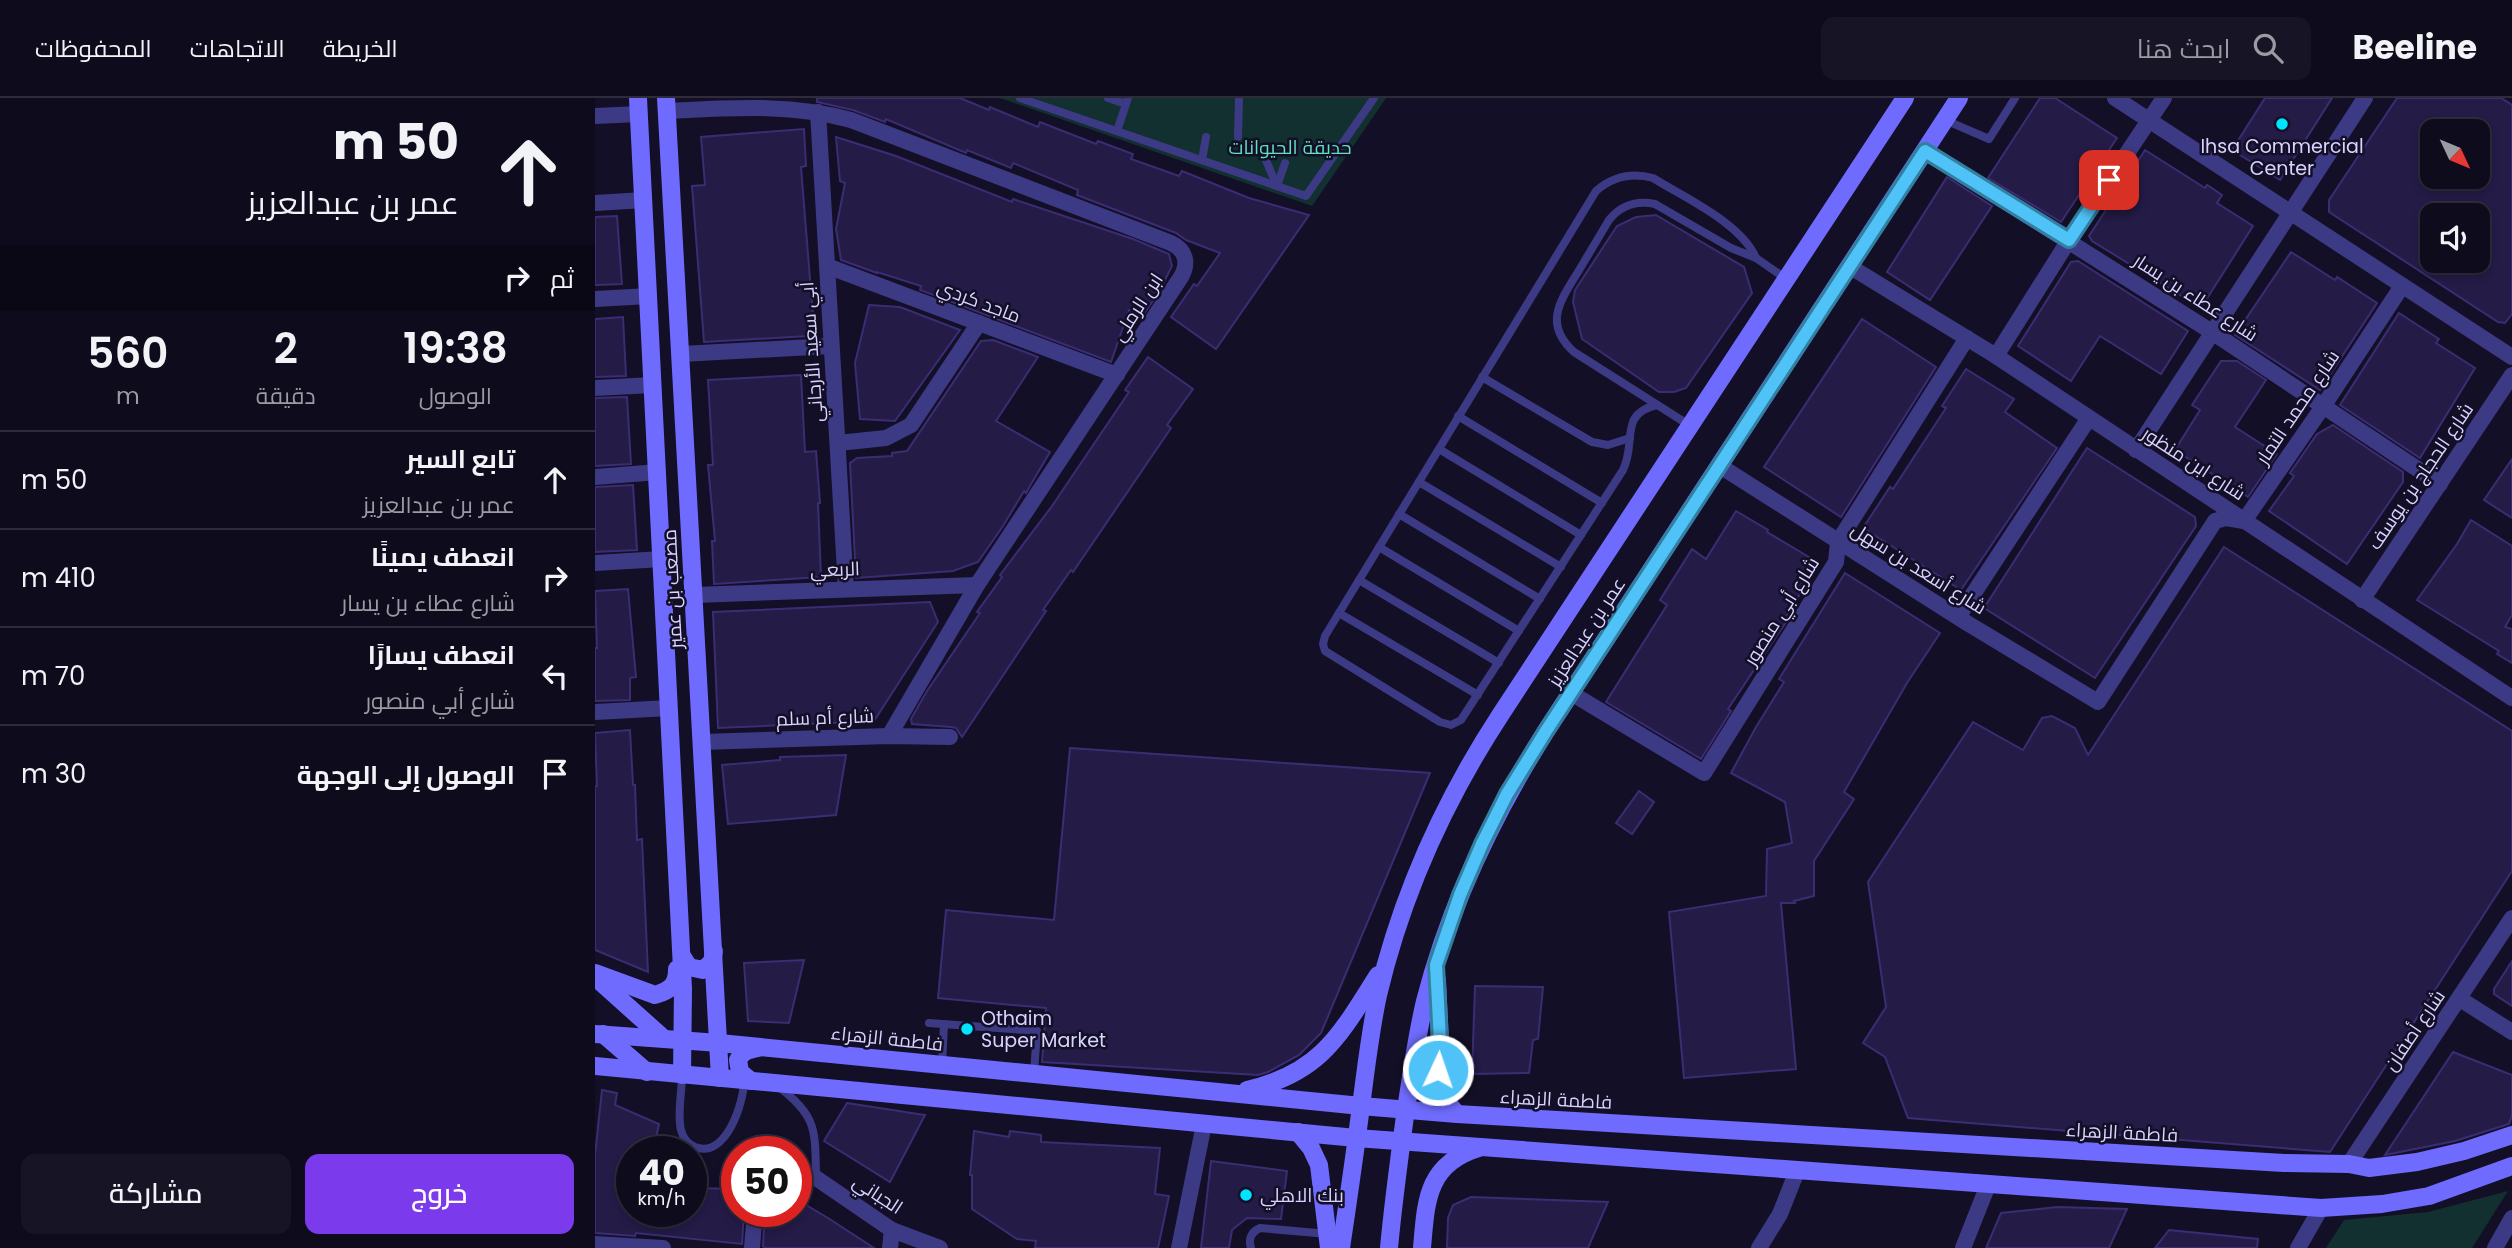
<!DOCTYPE html>
<html lang="ar">
<head>
<meta charset="utf-8">
<style>
	body { margin:0; font-family:Poppins,Cairo,sans-serif; background:#171425; color:#f1f3f6; direction:rtl; height:100vh; display:flex; flex-direction:column; font-size:26px; white-space:nowrap }
	* { box-sizing:border-box; margin:0 }
	p { font-size:23px; color:#9b9ba3 }
	.icon { flex:none; width:38px; height:38px; fill:none; stroke:currentColor; stroke-width:2; stroke-linecap:round; stroke-linejoin:round }
	.map { position:relative; flex:1; overflow:hidden; direction:ltr }
	.sheet { display:flex; flex-direction:column; background:#0e0b1c; width:595px }
	.sheet>* { flex:none }
	.hud { background:#0e0b1c; color:#f1f3f6; overflow:hidden }
	.needle { width:46px; rotate:134deg }
	.tools { position:absolute; left:1825px; top:21px; display:grid; gap:14px }
	.tools a { display:grid; place-items:center; width:70px; height:70px; border-radius:14px; background:#0e0b1c; box-shadow:0 4px 10px #0003,0 0 0 2px #2e2b3b; font-size:35px }
	.speed { position:absolute; left:21px; top:1038px; display:flex; gap:14px; font-size:35px; font-weight:700; text-align:center }
	.speed>* { display:grid; place-content:center; width:91px; height:91px; border-radius:50%; background:#0e0b1c; box-shadow:0 4px 10px #0003,0 0 0 2px #2e2b3b; line-height:1 }
	.speed small { font-size:18px; font-weight:400 }
	.speed .limit { border:10px solid #d22; background:#fff; color:#111 }
	.pin { position:absolute; display:grid; place-items:center; width:60px; height:60px; color:#fff; margin:-30px; border-radius:14px; box-shadow:0 4px 10px #0006 }
	.me { position:absolute; width:77px; margin:-38px; rotate:3deg; stroke-linejoin:round; filter:drop-shadow(0 0 5px #0008) }
	.turn { display:flex; align-items:center; gap:24px; height:147px; padding:0 21px; font-size:32px }
	.turn .icon { width:91px; height:91px; stroke-width:2.5 }
	.turn b { display:block; font-size:49px; line-height:60px }
	.then { display:flex; align-items:center; height:66px; padding:0 21px; background:#0003; gap:14px; font-size:26px }
	.eta { display:flex; justify-content:space-evenly; align-items:center; height:119px; text-align:center }
	.eta b { font-size:42px; font-weight:600; line-height:49px }
	.action { display:flex; gap:14px; margin-top:auto; padding:14px 21px }
	.action a { flex:1; height:80px; border-radius:14px; background:#7c3aed; color:#fff; font-size:28px; font-weight:600; line-height:80px; text-align:center }
	.action a+a { background:#171425; color:#f1f3f6 }
	ul { padding:0; list-style:none }
	li { display:flex; align-items:center; gap:21px; height:98px; padding:0 21px; border-top:2px solid #2e2b3b }
	li div { flex:1 }
	li b { display:block; font-size:26px }
	li em { font-style:normal }
	header { display:flex; align-items:center; gap:42px; box-sizing:border-box; height:98px; padding:0 35px; background:#0e0b1c; border-bottom:2px solid #2e2b3b }
	header strong { font-size:33px }
	nav { display:flex; gap:38px; margin-inline-start:auto; font-size:24px }
	.search { width:490px; height:63px; background:#171425; display:flex; align-items:center; gap:18px; box-sizing:border-box; padding:0 24px; border-radius:14px; color:#9b9ba3; font-size:26px }
	main { display:flex; flex:1; min-height:0 }
	.map>svg:first-child { display:block }
</style>
</head>
<body>
<header>
<strong>Beeline</strong>
<div class="search"><svg class="icon" aria-label="search" viewBox="0 0 24 24"><circle cx="10" cy="10" r="6"/><path d="M15 15l6 6"/></svg>ابحث هنا</div>
<nav><a>الخريطة</a><a>الاتجاهات</a><a>المحفوظات</a></nav>
</header>
<main>
<div class="map">
<svg width="1917" height="1150" viewBox="0 0 1917 1150">
	<rect width="100%" height="100%" fill="#130f26"/>
	<g fill="#12302f">
		<path d="M405,0H791L717,108Z"/>
		<path d="M1913,1093L1877,1150H1731L1749,1122L1833,1114Z"/>
	</g>
	<g fill="#241b47" stroke="#3b2d73" stroke-width="2" fill-rule="evenodd">
		<path d="M222,0H365L394,12L395,9L443,29L445,24L501,46L503,43L538,56L536,61L584,78L587,73L654,100L714,117L621,251L576,219L599,186L602,188L625,155L591,142L581,135L482,97L483,92L418,65L416,70L372,52L371,55L291,21L290,24L258,12L222,4Z"/>
		<path d="M1445,0H1460L1522,40L1466,124L1393,80Z"/>
		<path d="M1670,0H1737L1685,82L1637,52Z"/>
		<path d="M1802,0H1906L1917,7V216L1910,225L1903,224L1734,114V102ZM1838,33H1883V79H1838ZM1838,117H1883V163H1838Z"/>
		<path d="M209,31L211,68L206,69L219,231L213,238L109,244L97,88L110,87L106,39Z"/>
		<path d="M241,39L301,58L417,104L418,101L538,141L574,156L577,168L564,194L548,217L534,212L516,264L325,192L326,188L282,174V175L246,162L241,131L250,85L245,83Z"/>
		<path d="M1550,52L1610,90L1612,87L1627,97L1622,105L1658,128L1606,210L1497,143L1494,138Z"/>
		<path d="M1352,79L1397,108L1335,202L1292,174Z"/>
		<path d="M1061,117L1149,169L1157,195L1091,290L1079,294H1064L987,241L978,204L980,192L1022,128L1041,119Z"/>
		<path d="M22,118L27,186L0,187V119Z"/>
		<path d="M1696,154L1740,182L1742,179L1782,205L1725,292L1640,237Z"/>
		<path d="M1483,163L1593,233L1566,276L1505,238L1476,283L1423,248L1476,164Z"/>
		<path d="M274,207L305,209L365,232L300,323L265,321L260,265Z"/>
		<path d="M1804,215L1844,241L1841,245L1880,270L1825,360L1745,307Z"/>
		<path d="M28,219L31,278L0,279V221Z"/>
		<path d="M1267,221L1341,269L1246,419L1169,369Z"/>
		<path d="M398,242L443,259L401,323L455,354L436,386L431,395L429,393L408,428L383,464L358,473L261,480L255,365L262,360L297,358V355L312,353L386,243Z"/>
		<path d="M553,259L598,291L572,327L576,330L478,474L476,472L448,512L451,513L367,639L361,630L356,629L317,626L316,621L332,593L385,515L382,514L407,479L405,477L457,408L534,294L530,292Z"/>
		<path d="M1626,263H1642L1671,282L1640,329L1682,356L1653,399L1580,352L1605,312L1597,307Z"/>
		<path d="M1371,271L1419,301L1410,314L1462,350L1366,492L1268,430L1295,389L1298,391L1351,310L1347,308Z"/>
		<path d="M206,277L210,354L221,353L225,405H223L226,479L119,486L117,443H120L113,367H118L113,282Z"/>
		<path d="M32,299L36,366L0,368V300Z"/>
		<path d="M1738,327L1808,374V384L1752,466L1674,413L1699,378L1695,375L1722,336Z"/>
		<path d="M1492,350L1600,419L1601,428L1500,580L1389,510Z"/>
		<path d="M1917,361V420L1889,402Z"/>
		<path d="M38,387L42,452L0,454V389Z"/>
		<path d="M1141,413L1173,432L1172,434L1224,465L1192,517L1195,518L1133,611L1136,613L1106,661L1011,604L1072,507L1065,502L1097,451L1111,461Z"/>
		<path d="M1876,422L1917,448V517L1910,529L1917,531V565L1902,556L1904,553L1822,502L1862,446Z"/>
		<path d="M1629,449L1917,633V773L1735,1054L1313,1020L1290,959L1268,945L1291,909L1273,784L1378,624L1428,652L1447,620L1457,618L1480,630L1493,657Z"/>
		<path d="M1250,475L1345,535L1312,585L1249,694L1259,701L1219,763V798L1199,803L1200,805H1186L1201,971L1089,980L1074,814L1171,798L1172,751L1197,745L1190,704L1136,675L1161,629L1189,584L1184,581Z"/>
		<path d="M33,491L41,579L35,580V602L0,603V550H2L0,493Z"/>
		<path d="M335,504L343,524L279,623L123,630L118,514Z"/>
		<path d="M35,632L38,687H40L42,742L47,741L53,874L0,852V688H2L0,635Z"/>
		<path d="M475,650L835,675L726,935L704,957L673,974L663,977L447,964L451,910L343,900L351,812L459,822Z"/>
		<path d="M251,657L241,717L133,726L127,667L185,662V659Z"/>
		<path d="M1044,693L1059,704L1037,736L1021,725Z"/>
		<path d="M209,862L194,925L153,923L149,865Z"/>
		<path d="M1917,863V908L1899,896V891Z"/>
		<path d="M880,888L948,889L943,941L938,942L934,975L877,976Z"/>
		<path d="M1858,954L1917,977V1017L1914,1026L1860,1043L1790,1057Z"/>
		<path d="M7,992L22,995L20,1007L64,1026L58,1054H37V1113H96V1090L142,1091V1113H149L147,1146L41,1135L40,1138L0,1135V1057Z"/>
		<path d="M252,1005L330,1017L295,1084L229,1043Z"/>
		<path d="M379,1033L414,1039L415,1033L446,1037V1044L565,1050L560,1096L574,1098L563,1150H440L441,1143L422,1141L377,1111V1077H375Z"/>
		<path d="M616,1063L692,1073L686,1121L652,1120L637,1132L634,1150H606Z"/>
		<path d="M876,1099L1013,1104L993,1150H852L853,1120L858,1107Z"/>
		<path d="M201,1101L233,1120L279,1150H170L168,1148L170,1113H201Z"/>
		<path d="M1462,1109L1532,1111L1514,1150H1391L1406,1115Z"/>
		<path d="M1574,1132L1663,1141L1662,1150H1560Z"/>
	</g>
	<g fill="none" stroke-linecap="round" stroke-linejoin="round">
		<g stroke="#3d3a85" stroke-width="8">
			<path d="M425,0L711,98L779,0"/>
			<path d="M513,0L531,6"/>
			<path d="M1350,22L1394,41L1420,0"/>
			<path d="M522,33L533,0"/>
			<path d="M643,39L644,0"/>
			<path d="M670,60L682,88"/>
			<path d="M607,62L611,39"/>
			<path d="M682,88L690,65"/>
			<path d="M887,279L997,344L1013,347L1035,340"/>
			<path d="M1062,307C1023,316 1042,344 1028,372L866,622L856,627L845,624L730,553L728,546L730,538L1001,93C1018,78 1036,74 1058,80C1090,100 1146,125 1161,160"/>
			<path d="M863,318L1007,405"/>
			<path d="M1094,327L979,254C948,226 965,203 983,174C993,157 1004,139 1014,122C1026,107 1041,102 1060,106L1136,150L1161,160L1190,180"/>
			<path d="M844,351L986,437"/>
			<path d="M824,384L966,469"/>
			<path d="M804,416L945,501"/>
			<path d="M784,449L924,533"/>
			<path d="M764,482L904,565"/>
			<path d="M744,515L883,597"/>
			<path d="M334,925L442,933L439,975"/>
			<path d="M347,967L349,926"/>
			<path d="M87,977C87,994 82,1016 86,1032C88,1040 93,1046 100,1049C131,1061 149,1005 149,982"/>
			<path d="M184,989C223,1019 220,1033 221,1080"/>
			<path d="M656,1150C653,1141 656,1134 665,1130L733,1136"/>
		</g>
		<g stroke="#3d3a85" stroke-width="16">
			<path d="M1520,0L1917,259"/>
			<path d="M71,13C134,10 195,5 256,22L576,145C591,152 594,165 586,179L382,487L294,638"/>
			<path d="M223,14L251,491"/>
			<path d="M0,18L44,16"/>
			<path d="M1330,53L1617,234L1845,386"/>
			<path d="M0,105L49,102"/>
			<path d="M232,168L522,277"/>
			<path d="M1254,168L1401,258L1917,600"/>
			<path d="M0,201L54,198"/>
			<path d="M86,256L236,248"/>
			<path d="M1401,258L1474,142L1569,0"/>
			<path d="M0,290L58,287"/>
			<path d="M243,345L291,340L316,327L384,225"/>
			<path d="M1541,352L1770,0"/>
			<path d="M1125,368L1372,525L1503,604L1620,423L1631,420L1649,423L1729,307L1807,188"/>
			<path d="M0,379L63,374"/>
			<path d="M0,465L67,461"/>
			<path d="M99,497L382,487"/>
			<path d="M1767,502L1917,277"/>
			<path d="M1363,519L1494,320"/>
			<path d="M976,595L1109,675L1241,464L1243,444L1372,240"/>
			<path d="M0,614L74,610"/>
			<path d="M107,644L294,638L355,639"/>
			<path d="M1865,901L1917,934"/>
			<path d="M1754,1066L1917,820"/>
			<path d="M201,1073L221,1080L297,1132L345,1150"/>
			<path d="M0,1146L68,1150"/>
			<path d="M157,1150L160,1113"/>
			<path d="M295,1150L297,1132"/>
			<path d="M584,1150L609,1026"/>
			<path d="M1164,1150L1185,1116L1202,1073"/>
			<path d="M1368,1150L1393,1087"/>
			<path d="M1703,1150L1726,1110"/>
			<path d="M1900,1150L1917,1120"/>
		</g>
		<g stroke="#6f6bff" stroke-width="18">
			<path d="M43,0L88,891L87,977"/>
			<path d="M71,0L125,980"/>
			<path d="M87,858L94,869L108,872L117,864L119,853"/>
			<path d="M0,875L60,897C76,892 82,887 82,871"/>
			<path d="M0,879L67,939"/>
			<path d="M842,882L845,943L844,989L851,1003L862,1016"/>
			<path d="M0,936L124,945L766,1008L862,1016L1689,1065L1754,1066L1774,1070L1822,1064L1869,1053L1917,1037"/>
			<path d="M8,936L52,974"/>
			<path d="M0,968L761,1040L1726,1110L1787,1106L1834,1098L1917,1068"/>
			<path d="M156,983L145,974L143,962C148,953 153,952 163,950"/>
			<path d="M652,992C726,975 745,937 783,877"/>
			<path d="M703,1034L716,1050L724,1067L734,1150"/>
			<path d="M746,1150C753,1103 760,1055 766,1008C771,971 775,934 783,897C807,796 849,703 906,616L1310,0"/>
			<path d="M794,1150C798,1106 804,1062 810,1018C816,980 821,941 830,903C855,806 898,717 951,633L1364,0"/>
			<path d="M827,1150C831,1104 831,1066 884,1050"/>
		</g>
	</g>
	<g fill="none" stroke-linecap="round" stroke-linejoin="round">
		<defs>
			<path id="route" d="M843,972L845,943L841,867L865,797L887,746L912,696L951,633L1330,53L1474,142L1514,82"/>
		</defs>
		<use href="#route" stroke="#337fa1" stroke-width="18"/>
		<use href="#route" stroke="#4fc3f7" stroke-width="12"/>
	</g>
	<g fill="#00e5ff" stroke="#130f26" stroke-width="2.5">
		<circle cx="1687" cy="26" r="7"/>
		<circle cx="372" cy="931" r="7"/>
		<circle cx="651" cy="1097" r="7"/>
	</g>
	<g text-anchor="middle" stroke-width="5" stroke-linejoin="round" paint-order="stroke">
		<g font-size="19" fill="#d9d4ff" stroke="#130f26" text-anchor="start">
			<text x="1687" y="55" text-anchor="middle">Ihsa Commercial<tspan x="1687" dy="22">Center</tspan></text>
			<text x="386" y="927">Othaim<tspan x="386" dy="22">Super Market</tspan></text>
			<text x="665" y="1104">بنك الاهلي</text>
		</g>
		<g font-size="19" fill="#5fe0c0" stroke="#130f26">
			<text x="695" y="56">حديقة الحيوانات</text>
		</g>
		<g font-size="19" fill="#d9d4ff" stroke="#130f26">
			<text transform="translate(1601 199) rotate(33)" y="7">شارع عطاء بن يسار</text>
			<text transform="translate(384 203) rotate(21)" y="7">ماجد كردي</text>
			<text transform="translate(542 209) rotate(-57)" y="7">ابن الرملي</text>
			<text transform="translate(216 254) rotate(-94)" y="7">أبي سعيد الأرجاني</text>
			<text transform="translate(1702 309) rotate(-56)" y="7">شارع محمد التمار</text>
			<text transform="translate(1599 365) rotate(33)" y="7">شارع ابن منظور</text>
			<text transform="translate(1825 378) rotate(-56)" y="7">شارع الحجاج بن يوسف</text>
			<text transform="translate(1324 470) rotate(32)" y="7">شارع أسعد بن سهل</text>
			<text transform="translate(240 471) rotate(-2)" y="7">الربعي</text>
			<text transform="translate(77 491) rotate(-93)" y="7">مصعب بن عمير</text>
			<text transform="translate(1186 513) rotate(-58)" y="7">شارع أبي منصور</text>
			<text transform="translate(991 534) rotate(-57)" y="7">عمر بن عبدالعزيز</text>
			<text transform="translate(230 619) rotate(-2)" y="7">شارع أم سلم</text>
			<text transform="translate(1819 932) rotate(-56)" y="7">شارع أصفان</text>
			<text transform="translate(292 940) rotate(6)" y="7">فاطمة الزهراء</text>
			<text transform="translate(961 1001) rotate(3)" y="7">فاطمة الزهراء</text>
			<text transform="translate(1527 1034) rotate(3)" y="7">فاطمة الزهراء</text>
			<text transform="translate(283 1096) rotate(33)" y="7">الجباني</text>
		</g>
	</g>
</svg>
<div class="tools">
<a><svg class="needle" viewBox="-14 -14 28 28"><path d="M0-13l5 13h-10z" fill="#e53935"/><path d="M0 13l5-13h-10z" fill="#9b9ba3"/></svg></a>
<a><svg class="icon" aria-label="sound" viewBox="0 0 24 24"><path d="M4 9h4l5-4v14l-5-4H4zM17 9q2 3 0 6"/></svg></a>
</div>
<div class="speed"><div>40<small>km/h</small></div><div class="limit">50</div></div>
<div class="pin" style="left:1514px;top:82px;background:#d93025"><svg class="icon" aria-label="arrive" viewBox="0 0 24 24"><path d="M6 21V4h12l-3 4 3 4H6"/></svg></div>
<svg class="me" style="left:843px;top:972px" viewBox="-20 -20 40 40"><circle r="17" fill="#4fc3f7" stroke="#fff" stroke-width="3"/><path d="M0-11L8 9 0 5-8 9z" fill="#fff"/></svg>
</div>
<section class="sheet">
<div class="hud">
<div class="turn"><svg class="icon" aria-label="ahead" viewBox="0 0 24 24"><path d="M12 20V5M6 11l6-6 6 6"/></svg><div><b>50 m</b>عمر بن عبدالعزيز</div></div>
<div class="then">ثم<svg class="icon" aria-label="right" viewBox="0 0 24 24"><path d="M7 20v-9h11M14 6l5 5-5 5"/></svg></div>
</div>
<div class="eta">
<div><b>19:38</b><p>الوصول</p></div>
<div><b>2</b><p>دقيقة</p></div>
<div><b>560</b><p>m</p></div>
</div>
<ul>
<li><svg class="icon" aria-label="ahead" viewBox="0 0 24 24"><path d="M12 20V5M6 11l6-6 6 6"/></svg><div><b>تابع السير</b><p>عمر بن عبدالعزيز</p></div><em>50 m</em></li>
<li><svg class="icon" aria-label="right" viewBox="0 0 24 24"><path d="M7 20v-9h11M14 6l5 5-5 5"/></svg><div><b>انعطف يمينًا</b><p>شارع عطاء بن يسار</p></div><em>410 m</em></li>
<li><svg class="icon" aria-label="left" viewBox="0 0 24 24"><path d="M17 20v-9H6M10 6l-5 5 5 5"/></svg><div><b>انعطف يسارًا</b><p>شارع أبي منصور</p></div><em>70 m</em></li>
<li><svg class="icon" aria-label="arrive" viewBox="0 0 24 24"><path d="M6 21V4h12l-3 4 3 4H6"/></svg><div><b>الوصول إلى الوجهة</b></div><em>30 m</em></li>
</ul>
<div class="action"><a>خروج</a><a>مشاركة</a></div>
</section>
</main>
</body>
</html>
